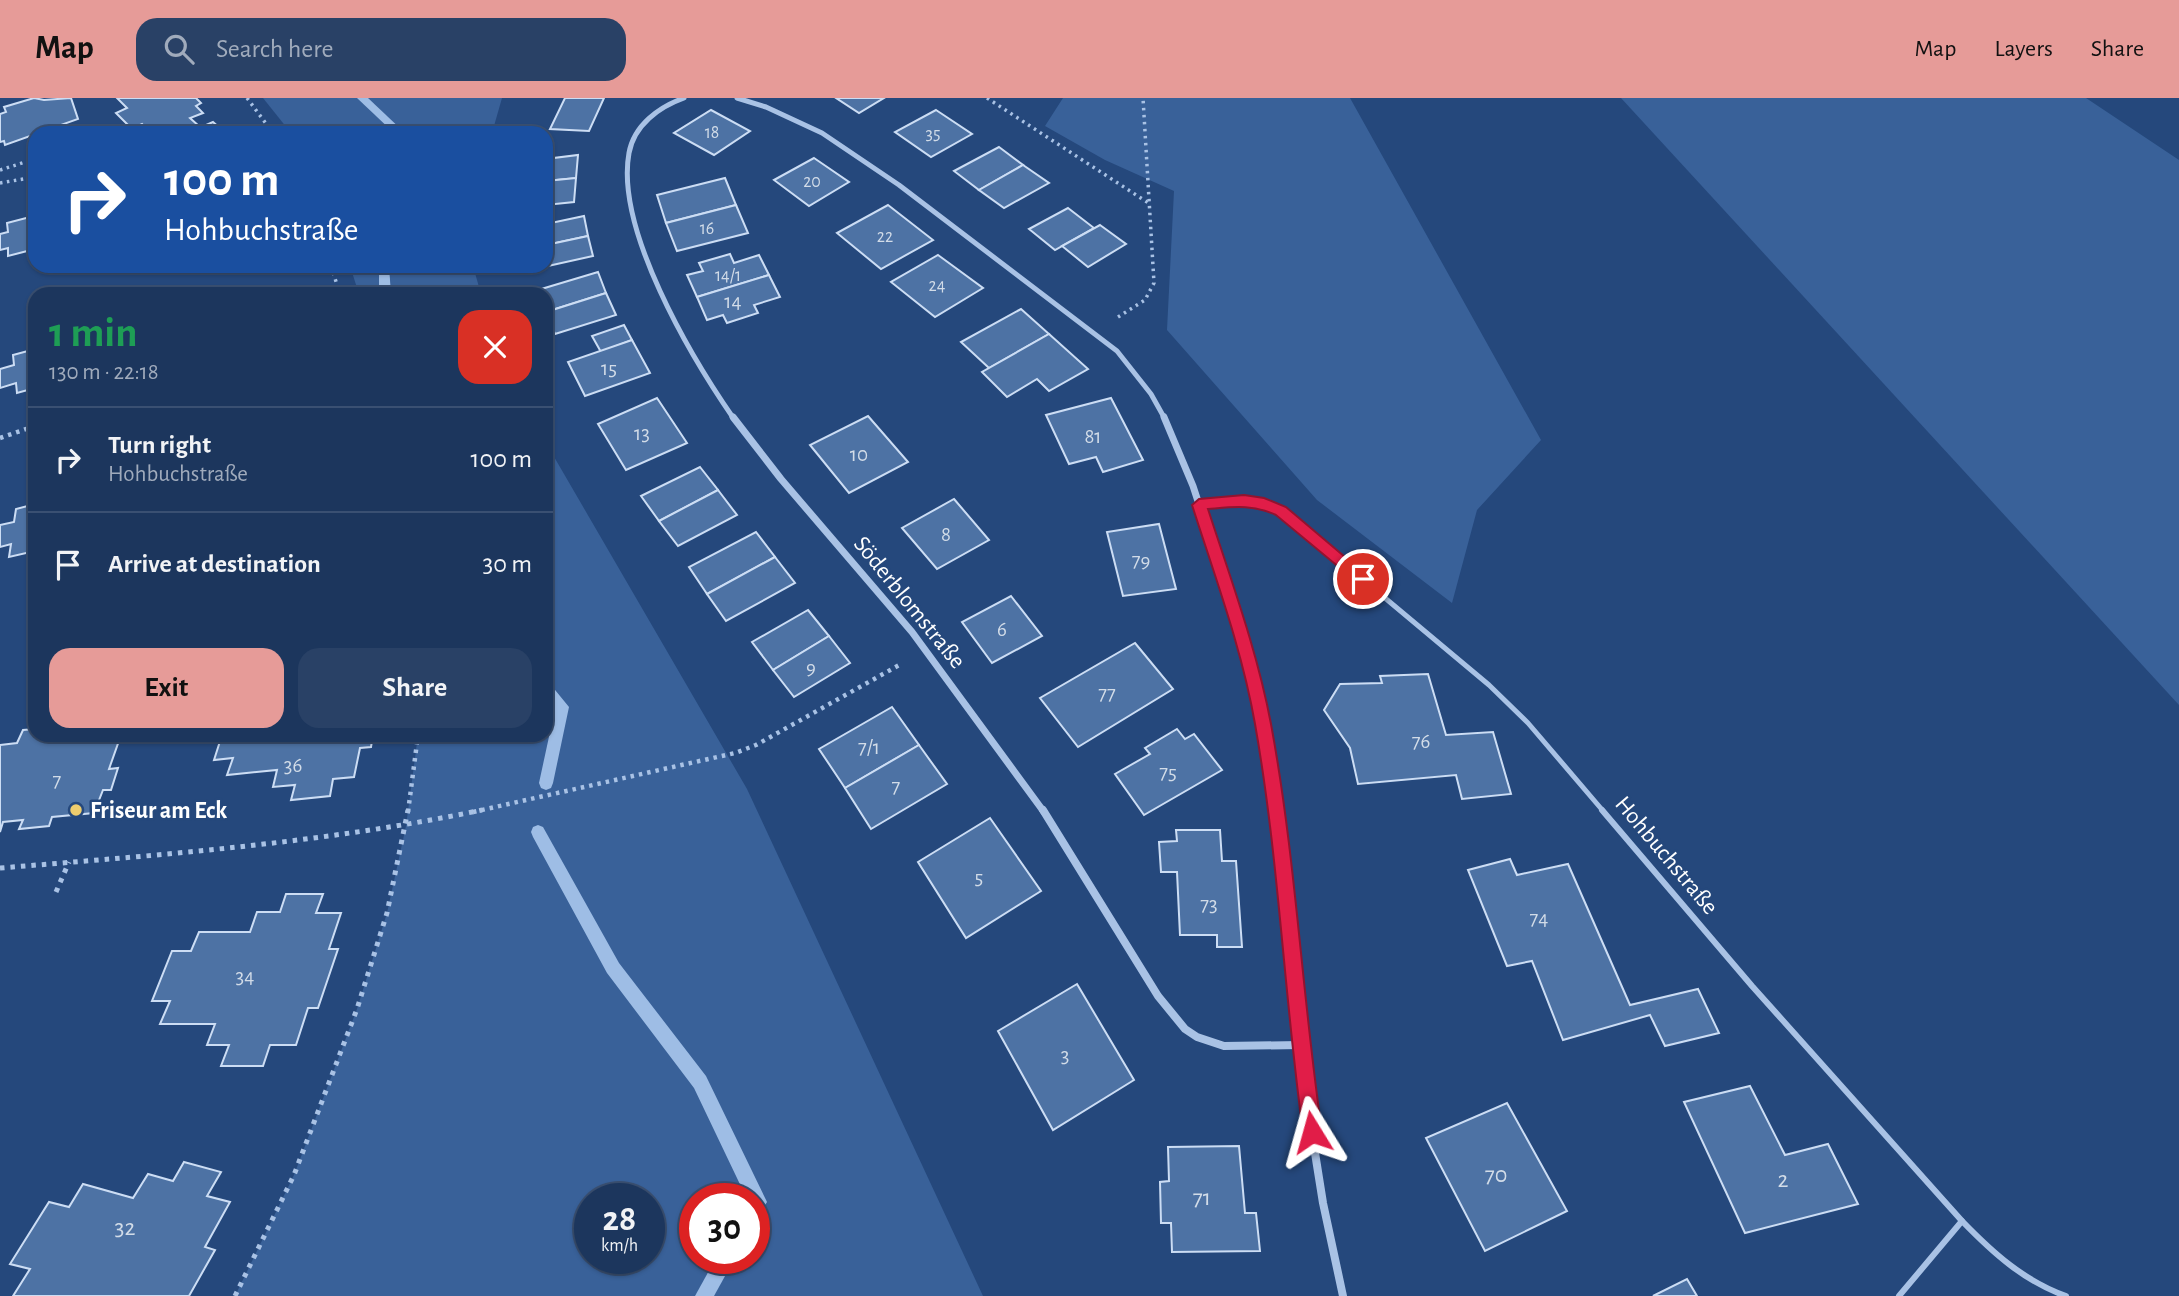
<!DOCTYPE html>
<html lang="en">
<head>
<meta charset="utf-8">
<style>
	body { margin:0; font-family:"Alegreya Sans",sans-serif; background:#294166; color:#f1f3f6; height:100vh; display:flex; flex-direction:column; font-size:26px; white-space:nowrap }
	* { box-sizing:border-box; margin:0 }
	p { font-size:23px; color:#a0abbc }
	.icon { flex:none; width:38px; height:38px; fill:none; stroke:currentColor; stroke-width:2; stroke-linecap:round; stroke-linejoin:round }
	.map { position:relative; flex:1; overflow:hidden }
	.panel { position:absolute; left:28px; top:189px; width:525px; height:455px; display:flex; flex-direction:column; background:#1c365d; border-radius:21px; box-shadow:0 2px 5px #0004,0 0 0 2px #3a5072 }
	.panel>* { flex:none }
	.banner { position:absolute; left:28px; top:28px; width:525px; height:147px; border-radius:21px; box-shadow:0 2px 5px #0004,0 0 0 2px #3a5072; background:#1a4fa0; color:#fff; overflow:hidden }
	.speed { position:absolute; left:574px; top:1085px; display:flex; gap:14px; font-size:35px; font-weight:700; text-align:center }
	.speed>* { display:grid; place-content:center; width:91px; height:91px; border-radius:50%; background:#1c365d; box-shadow:0 2px 5px #0004,0 0 0 2px #3a5072; line-height:1 }
	.speed small { font-size:18px; font-weight:400 }
	.speed .limit { border:10px solid #d22; background:#fff; color:#111 }
	.pin { position:absolute; display:grid; place-items:center; width:60px; height:60px; color:#fff; margin:-30px; border:4px solid #fff; border-radius:50%; box-shadow:0 2px 7px #0007 }
	.me { position:absolute; width:77px; margin:-38px; rotate:352deg; stroke-linejoin:round; filter:drop-shadow(0 0 5px #0008) }
	.turn { display:flex; align-items:center; gap:24px; height:147px; padding:0 21px; font-size:32px }
	.turn .icon { width:91px; height:91px; stroke-width:2.5 }
	.turn b { display:block; font-size:49px; line-height:60px }
	.round { display:grid; place-items:center; flex:none; width:74px; height:74px; border-radius:21px; background:#294166 }
	.head { display:flex; align-items:center; justify-content:space-between; height:119px; padding:0 21px }
	h1 { font-size:42px; font-weight:700; line-height:52px; color:#1e9e55 }
	.action { display:flex; gap:14px; margin-top:auto; padding:14px 21px }
	.action a { flex:1; height:80px; border-radius:21px; background:#e69b98; color:#111; font-size:28px; font-weight:700; line-height:80px; text-align:center }
	.action a+a { background:#294166; color:#f1f3f6 }
	ul { padding:0; list-style:none }
	li { display:flex; align-items:center; gap:21px; height:105px; padding:0 21px; border-top:2px solid #3a5072 }
	li div { flex:1 }
	li b { display:block; font-size:26px }
	li em { font-style:normal }
	header { display:flex; align-items:center; gap:42px; box-sizing:border-box; height:98px; padding:0 35px; background:#e69b98; color:#111 }
	header strong { font-size:33px }
	nav { display:flex; gap:38px; margin-inline-start:auto; font-size:24px }
	.search { width:490px; height:63px; background:#294166; display:flex; align-items:center; gap:18px; box-sizing:border-box; padding:0 24px; border-radius:21px; color:#a0abbc; font-size:26px }
	.map>svg:first-child { display:block }
</style>
</head>
<body>
<header>
<strong>Map</strong>
<div class="search"><svg class="icon" aria-label="search" viewBox="0 0 24 24"><circle cx="10" cy="10" r="6"/><path d="M15 15l6 6"/></svg>Search here</div>
<nav><a>Map</a><a>Layers</a><a>Share</a></nav>
</header>
<div class="map">
<svg width="2179" height="1198" viewBox="0 0 2179 1198">
	<rect width="100%" height="100%" fill="#25487c"/>
	<g fill="#396199" fill-rule="evenodd">
		<path d="M263,0H502L492,35H291Z"/>
		<path d="M1063,0H1350L1541,342L1477,412L1452,505L1317,402L1167,232L1174,93L1105,62L1045,28Z"/>
		<path d="M1621,0H2086L2179,62V607Z"/>
		<path d="M350,168H473L481,196H359Z"/>
		<path d="M546,345L747,691L983,1198H235L294,1077L357,911L387,815L406,728L418,637H546ZM590,1101H649V1160H590ZM695,1101H754V1160H695Z"/>
	</g>
	<g fill="none" stroke-linecap="round" stroke-linejoin="round">
		<g fill="#9ebde5" fill-rule="evenodd">
			<path d="M357,0H368L405,35H394Z"/>
			<path d="M379,168H389L391,196H379Z"/>
			<path d="M546,585L551,587L569,609L553,685L551,690L546,692L541,690L539,685L555,611L546,601Z"/>
			<path d="M538,727L543,729L619,865L706,978L767,1104L760,1115L754,1118V1101H747L694,990L607,875L533,739L531,734L533,729Z"/>
			<path d="M716,1160H735L714,1198H695Z"/>
		</g>
	</g>
	<g fill="#4d72a4" stroke="#ccddf4" stroke-width="2">
		<path d="M34,0L44,2L71,0L78,21L5,47L4,43L0,44V16L6,14L4,9Z"/>
		<path d="M117,0H196L201,5L196,8L203,15L190,20L200,29L188,35H171L166,30L151,35L142,26L132,31L116,15L127,10Z"/>
		<path d="M565,0H604L589,33L550,31Z"/>
		<path d="M836,0H884L859,15Z"/>
		<path d="M711,12L750,33L714,57L674,35Z"/>
		<path d="M936,12L972,36L931,59L895,34Z"/>
		<path d="M213,24L221,31L226,29L232,35H188Z"/>
		<path d="M999,49L1023,67L979,92L954,73Z"/>
		<path d="M578,57L576,80L546,83V61Z"/>
		<path d="M814,60L849,84L809,108L774,82Z"/>
		<path d="M1023,67L1049,85L1004,110L979,92Z"/>
		<path d="M576,80L574,104L546,107V83Z"/>
		<path d="M725,80L736,107L666,125L657,97Z"/>
		<path d="M736,107L748,135L677,153L666,125Z"/>
		<path d="M888,107L933,142L881,171L837,135Z"/>
		<path d="M1068,110L1094,130L1055,152L1029,131Z"/>
		<path d="M34,112H35V151L8,158V150L0,152V136L8,134L7,125L34,118Z"/>
		<path d="M584,118L588,138L546,147V126Z"/>
		<path d="M1100,127L1126,146L1088,169L1062,148Z"/>
		<path d="M588,138L593,158L530,172V168H546V147Z"/>
		<path d="M730,156L734,165L759,157L769,177L697,199L687,177L703,173L699,165Z"/>
		<path d="M938,157L983,190L935,219L891,184Z"/>
		<path d="M598,174L606,195L546,214V196H539L538,192Z"/>
		<path d="M769,177L780,199L754,207L758,215L727,225L723,217L707,222L697,199Z"/>
		<path d="M606,195L616,217L555,236L546,214Z"/>
		<path d="M1021,211L1049,236L989,270L961,244Z"/>
		<path d="M624,227L632,242L601,254L592,238Z"/>
		<path d="M1049,236L1088,271L1049,293L1037,281L1007,299L982,274Z"/>
		<path d="M632,242L650,275L585,298L568,264Z"/>
		<path d="M35,251V290L17,295L16,285L0,290V271L14,267L13,257Z"/>
		<path d="M657,300L687,345L626,372L598,326Z"/>
		<path d="M1111,300L1143,362L1103,374L1096,359L1069,366L1046,317Z"/>
		<path d="M868,318L908,364L849,395L810,347Z"/>
		<path d="M700,369L718,392L659,423L641,398Z"/>
		<path d="M718,392L737,417L678,448L659,423Z"/>
		<path d="M954,401L989,442L937,471L902,430Z"/>
		<path d="M35,406V453L9,459L11,446L0,449V427L14,424L16,411Z"/>
		<path d="M1159,426L1176,491L1123,498L1107,434Z"/>
		<path d="M756,434L775,459L707,496L689,469Z"/>
		<path d="M775,459L795,485L726,523L707,496Z"/>
		<path d="M1011,498L1042,538L992,565L962,524Z"/>
		<path d="M808,512L829,538L773,572L752,544Z"/>
		<path d="M829,538L850,565L794,599L773,572Z"/>
		<path d="M1135,545L1173,591L1078,649L1040,600Z"/>
		<path d="M1428,576L1446,637L1493,634L1511,696L1462,701L1456,677L1358,686L1350,650L1324,612L1340,586L1382,585L1380,578Z"/>
		<path d="M892,609L919,647L845,690L819,651Z"/>
		<path d="M35,631V637H121L109,671L118,670L111,692H103L94,715L52,719L49,728L19,731L23,722L3,724L0,734V647L17,645L23,632Z"/>
		<path d="M1177,631L1185,641L1194,636L1222,672L1144,717L1115,676L1150,656L1145,650Z"/>
		<path d="M222,637H373L371,649L360,650L354,679L333,681L330,698L291,702L295,687L273,689L277,672L227,677L233,660L214,662Z"/>
		<path d="M919,647L947,686L871,731L845,690Z"/>
		<path d="M990,720L1041,793L966,840L918,764Z"/>
		<path d="M1176,732H1220L1222,763H1236L1242,849H1217V837H1180L1177,774H1161L1159,744L1177,743Z"/>
		<path d="M1510,761L1517,777L1568,766L1630,907L1698,891L1719,935L1665,948L1650,917L1563,942L1532,863L1507,868L1468,772Z"/>
		<path d="M286,796H323L316,815H341L329,851H338L318,910H308L296,947H270L263,968H221L229,947H207L215,926H160L170,903H152L172,853H191L199,834H250L257,814H280Z"/>
		<path d="M1077,886L1134,982L1053,1032L998,933Z"/>
		<path d="M1750,988L1785,1057L1828,1046L1858,1106L1745,1135L1684,1004Z"/>
		<path d="M1507,1005L1567,1113L1485,1153L1426,1040Z"/>
		<path d="M1239,1048L1245,1115H1256L1260,1153L1172,1154L1171,1125H1161L1160,1084L1169,1083L1168,1049Z"/>
		<path d="M184,1064L221,1074L207,1098L230,1104L205,1149L215,1152L189,1198H13L30,1171L10,1166L49,1104L69,1109L83,1086L133,1100L148,1076L173,1083Z"/>
		<path d="M1687,1181L1697,1198H1653Z"/>
	</g>
	<g fill="none" stroke-linecap="round" stroke-linejoin="round">
		<g stroke="#a9c2e5" stroke-width="3.5" stroke-dasharray="2.5 4.5" stroke-linecap="butt">
			<path d="M247,0L273,35"/>
			<path d="M987,0L1150,106"/>
			<path d="M0,72L35,61"/>
			<path d="M0,85L35,79"/>
			<path d="M331,168L340,196"/>
			<path d="M1118,219L1145,202L1154,185L1143,0"/>
		</g>
		<g stroke="#a9c2e5" stroke-width="4.5" stroke-dasharray="3.5 5" stroke-linecap="butt">
			<path d="M0,340L35,328"/>
			<path d="M408,714L418,637"/>
			<path d="M473,714L735,655L756,647L901,566"/>
		</g>
		<g stroke="#a9c2e5" stroke-width="5" stroke-dasharray="4.5 6" stroke-linecap="butt">
			<path d="M0,770C161,757 324,745 482,712"/>
			<path d="M56,794L69,764"/>
			<path d="M235,1198L294,1077L357,911L387,815L408,712"/>
		</g>
		<path stroke="#a9c2e5" stroke-width="5" d="M1199,407L1251,404L1281,413L1489,587L1528,625L1604,714"/>
		<g stroke="#a9c2e5" stroke-width="6">
			<path d="M1602,712L1752,888L1962,1123C1993,1155 2024,1183 2066,1198"/>
			<path d="M1899,1198L1962,1123"/>
		</g>
		<g stroke="#a9c2e5" stroke-width="5">
			<path d="M684,0C659,9 634,27 629,55C615,131 691,259 734,321"/>
			<path d="M737,0L766,9L822,35L899,87L1117,253L1151,296L1165,321"/>
		</g>
		<g stroke="#a9c2e5" stroke-width="7">
			<path d="M733,319L781,381L912,534L1044,714"/>
			<path d="M1164,319L1193,388L1247,553L1264,636L1276,714"/>
		</g>
		<g stroke="#a9c2e5" stroke-width="8">
			<path d="M1043,712L1158,898L1185,931L1197,939L1224,948L1300,947"/>
			<path d="M1276,712L1308,1011L1323,1105L1343,1198"/>
		</g>
	</g>
	<path fill="#e11d48" stroke="#92132f" stroke-width="2" d="M1244,397L1264,400L1286,409L1371,481L1369,485H1358L1276,417C1252,406 1233,409 1208,411C1231,482 1257,552 1271,626C1296,761 1302,898 1322,1034L1319,1041L1312,1043L1306,1041L1303,1034C1284,898 1279,761 1255,626C1242,551 1215,479 1192,407L1199,401Z"/>
	<circle fill="#eecd6e" stroke="#25487c" stroke-width="2.5" cx="76" cy="712" r="7"/>
	<g text-anchor="middle" stroke-width="5" stroke-linejoin="round" paint-order="stroke">
		<g font-size="18" fill="#d2dce8">
			<text x="712" y="40">18</text>
			<text x="933" y="41">35</text>
			<text x="812" y="89">20</text>
			<text x="707" y="136">16</text>
			<text x="885" y="144">22</text>
			<text x="728" y="183">14/1</text>
			<text x="937" y="193">24</text>
		</g>
		<g font-size="21" fill="#d2dce8">
			<text x="733" y="210">14</text>
			<text x="609" y="277">15</text>
			<text x="642" y="342">13</text>
			<text x="1093" y="345">81</text>
			<text x="859" y="363">10</text>
			<text x="946" y="443">8</text>
			<text x="1141" y="469">79</text>
			<text x="1002" y="538">6</text>
			<text x="811" y="576">9</text>
			<text x="1107" y="602">77</text>
			<text x="1421" y="650">76</text>
			<text x="869" y="656">7/1</text>
			<text x="293" y="674">36</text>
			<text x="1168" y="681">75</text>
			<text x="57" y="689">7</text>
			<text x="896" y="695">7</text>
			<text x="979" y="786">5</text>
			<text x="1209" y="813">73</text>
			<text x="1539" y="827">74</text>
			<text x="245" y="885">34</text>
			<text x="1065" y="964">3</text>
		</g>
		<g font-size="24" fill="#fff" stroke="#25487c">
			<text transform="translate(910 504) rotate(51)" y="8">Söderblomstraße</text>
			<text transform="translate(1667 757) rotate(50)" y="8">Hohbuchstraße</text>
		</g>
		<g font-size="24" font-weight="bold" fill="#fff" stroke="#25487c" text-anchor="start">
			<text x="90" y="720">Friseur am Eck</text>
		</g>
		<g font-size="24" fill="#d2dce8">
			<text x="1496" y="1084">70</text>
			<text x="1783" y="1089">2</text>
			<text x="1202" y="1107">71</text>
			<text x="125" y="1137">32</text>
		</g>
	</g>
</svg>
<div class="speed"><div>28<small>km/h</small></div><div class="limit">30</div></div>
<div class="pin" style="left:1363px;top:481px;background:#d93025"><svg class="icon" aria-label="arrive" viewBox="0 0 24 24"><path d="M6 21V4h12l-3 4 3 4H6"/></svg></div>
<svg class="me" style="left:1312px;top:1034px" viewBox="-20 -20 40 40"><path d="M0-17L14 15 0 8-14 15z" fill="#e11d48" stroke="#fff" stroke-width="4"/></svg>
<div class="banner">
<div class="turn"><svg class="icon" aria-label="right" viewBox="0 0 24 24"><path d="M7 20v-9h11M14 6l5 5-5 5"/></svg><div><b>100 m</b>Hohbuchstraße</div></div>
</div>
<section class="panel">
<div class="head"><div><h1>1 min</h1><p>130 m · 22:18</p></div><a class="round" style="background:#d93025;color:#fff"><svg class="icon" aria-label="close" viewBox="0 0 24 24"><path d="M6 6l12 12M18 6L6 18"/></svg></a></div>
<ul>
<li><svg class="icon" aria-label="right" viewBox="0 0 24 24"><path d="M7 20v-9h11M14 6l5 5-5 5"/></svg><div><b>Turn right</b><p>Hohbuchstraße</p></div><em>100 m</em></li>
<li><svg class="icon" aria-label="arrive" viewBox="0 0 24 24"><path d="M6 21V4h12l-3 4 3 4H6"/></svg><div><b>Arrive at destination</b></div><em>30 m</em></li>
</ul>
<div class="action"><a>Exit</a><a>Share</a></div>
</section>
</div>
</body>
</html>
